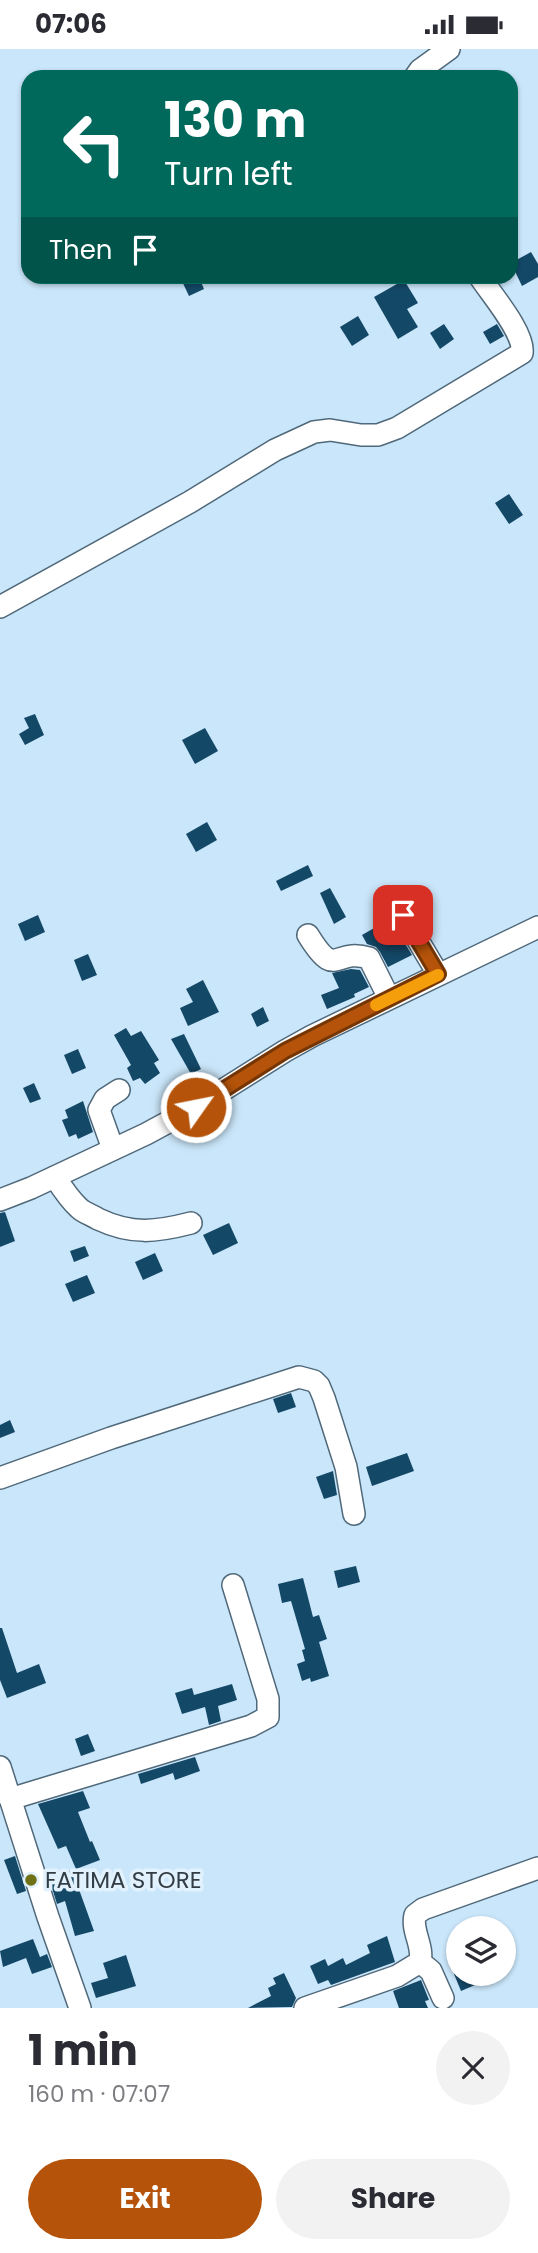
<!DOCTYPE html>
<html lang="en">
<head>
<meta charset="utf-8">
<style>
	body { margin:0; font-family:Poppins,sans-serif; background:#f2f2f3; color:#2b2b33; height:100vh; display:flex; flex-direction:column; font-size:26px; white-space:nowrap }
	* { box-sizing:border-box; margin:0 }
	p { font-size:23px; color:#7c7c81 }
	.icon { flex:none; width:38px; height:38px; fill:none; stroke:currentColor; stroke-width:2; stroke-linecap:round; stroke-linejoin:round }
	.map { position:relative; height:1959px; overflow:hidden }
	.sheet { display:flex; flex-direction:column; background:#fff; flex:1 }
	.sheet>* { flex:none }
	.top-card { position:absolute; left:21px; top:21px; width:497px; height:214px; border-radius:21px; box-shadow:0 2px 5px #0004; background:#00695c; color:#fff; overflow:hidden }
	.controls { position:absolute; left:446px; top:1867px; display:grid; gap:14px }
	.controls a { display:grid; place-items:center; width:70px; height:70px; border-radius:50%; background:#fff; box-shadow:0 2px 5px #0004; font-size:35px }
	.pin { position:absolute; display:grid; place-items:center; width:60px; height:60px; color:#fff; margin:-30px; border-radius:14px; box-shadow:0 4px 10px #0006 }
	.me { position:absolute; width:77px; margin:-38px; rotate:57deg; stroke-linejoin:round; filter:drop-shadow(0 0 5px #0008) }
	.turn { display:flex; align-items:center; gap:24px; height:147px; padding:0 28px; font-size:32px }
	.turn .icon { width:91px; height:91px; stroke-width:2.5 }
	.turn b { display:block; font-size:49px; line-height:60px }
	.then { display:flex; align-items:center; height:66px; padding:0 28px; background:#0003; gap:14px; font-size:26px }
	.round { display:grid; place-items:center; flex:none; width:74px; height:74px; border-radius:37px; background:#f2f2f3 }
	.overview { display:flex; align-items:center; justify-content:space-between; height:119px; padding:0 28px }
	h1 { font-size:42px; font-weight:700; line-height:52px }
	.primary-button { display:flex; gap:14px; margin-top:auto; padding:14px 28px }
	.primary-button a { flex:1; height:80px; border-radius:42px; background:#b45309; color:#fff; font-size:28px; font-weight:700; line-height:80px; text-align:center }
	.primary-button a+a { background:#f2f2f3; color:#2b2b33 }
	.status { display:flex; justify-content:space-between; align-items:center; height:49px; padding:0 35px; background:#fff; direction:ltr }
	.status svg { height:19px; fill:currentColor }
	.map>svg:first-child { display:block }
</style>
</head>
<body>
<div class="status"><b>07:06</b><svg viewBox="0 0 49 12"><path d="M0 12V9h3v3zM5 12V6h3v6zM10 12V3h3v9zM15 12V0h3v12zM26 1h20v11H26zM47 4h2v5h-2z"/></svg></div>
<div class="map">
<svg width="538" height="1959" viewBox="0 0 538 1959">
	<rect width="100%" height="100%" fill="#cae6fa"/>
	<g fill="#144867">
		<path d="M531,203L538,215V228L522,237L511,214Z"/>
		<path d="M180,228H199L204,240L189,247Z"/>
		<path d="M404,231L418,254L407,260L418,278L398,290L374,248Z"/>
		<path d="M358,267L369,286L352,297L340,278Z"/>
		<path d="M444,275L454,290L440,300L430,284Z"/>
		<path d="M497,275L504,287L490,295L483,283Z"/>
		<path d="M509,445L523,466L509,475L495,454Z"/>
		<path d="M35,665L44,686L25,696L19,685L29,679L24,669Z"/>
		<path d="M205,679L218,702L195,715L182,691Z"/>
		<path d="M207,773L217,791L196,803L186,785Z"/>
		<path d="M308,816L313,827L281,842L276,832Z"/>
		<path d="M330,839L346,868L334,875L320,844Z"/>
		<path d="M38,866L45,883L25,892L18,875Z"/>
		<path d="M376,878L381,888L396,880L412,906L388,918L380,903L376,898L367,895L362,886Z"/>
		<path d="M88,905L97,926L82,932L74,911Z"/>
		<path d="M351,920L360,921L369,938L354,945L355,948L327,960L321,946L339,939L332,924Z"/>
		<path d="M203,931L219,963L188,977L180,959L193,953L186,940Z"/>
		<path d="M263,958L269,972L257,978L251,965Z"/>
		<path d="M126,979L131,987L141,982L159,1011L154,1014L160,1024L145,1035L140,1029L133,1032L127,1019L131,1016L114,986Z"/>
		<path d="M184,985L201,1020L191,1025L171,990Z"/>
		<path d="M78,1000L86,1019L72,1025L64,1006Z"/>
		<path d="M34,1034L41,1050L30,1054L23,1039Z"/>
		<path d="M83,1052L93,1083L78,1090L76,1085L69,1088L62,1071L68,1069L65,1061Z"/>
		<path d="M5,1163L15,1192L0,1198V1164Z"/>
		<path d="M229,1174L238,1194L213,1206L203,1186Z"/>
		<path d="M85,1197L89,1207L74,1213L70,1202Z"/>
		<path d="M155,1204L163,1222L143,1231L135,1213Z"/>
		<path d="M87,1226L95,1244L73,1253L65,1235Z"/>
		<path d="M291,1344L296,1358L278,1364L273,1350Z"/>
		<path d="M10,1371L15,1383L0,1389V1376Z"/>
		<path d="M407,1404L414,1422L372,1437L366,1418Z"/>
		<path d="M333,1422L337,1446L324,1450L316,1428Z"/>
		<path d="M356,1517L360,1533L338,1539L334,1522Z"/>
		<path d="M303,1529L313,1568L319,1566L327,1590L319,1593L329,1627L311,1633L310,1629L302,1632L297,1615L305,1612L302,1601L305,1600L291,1552L282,1554L278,1535Z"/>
		<path d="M0,1579H2L17,1624L39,1615L46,1634L7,1649L0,1631Z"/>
		<path d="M232,1635L237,1651L218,1657L221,1672L209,1676L205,1658L182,1665L175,1644L192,1639L194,1646Z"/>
		<path d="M88,1685L95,1702L81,1707L75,1690Z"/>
		<path d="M195,1708L200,1722L175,1731L173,1724L141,1735L138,1725Z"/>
		<path d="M83,1742L90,1759L78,1763L90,1793L92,1792L100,1811L76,1820L66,1797L58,1800L38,1755Z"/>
		<path d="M15,1807L26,1842L17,1845L4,1811Z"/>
		<path d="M72,1821L94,1882L75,1887L65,1852L57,1855L49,1829Z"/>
		<path d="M387,1887L395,1913L331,1936L328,1931L318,1935L310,1917L325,1910L328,1917L343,1909L346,1916L370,1904L367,1896Z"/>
		<path d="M33,1890L40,1908L47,1905L52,1918L32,1925L26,1909L3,1918L0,1902Z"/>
		<path d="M126,1906L136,1937L96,1949L91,1934L108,1929L103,1914Z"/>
		<path d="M284,1924L296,1949L292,1958L248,1959L271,1947L268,1939L276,1935L273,1929Z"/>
		<path d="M454,1925H501L461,1942Z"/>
		<path d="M421,1931L429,1951L425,1952L428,1959H399L393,1942Z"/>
	</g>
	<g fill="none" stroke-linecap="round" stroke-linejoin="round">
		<defs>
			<g id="minor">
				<path d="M415,28L420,21L449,0"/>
				<path d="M0,558L190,453L275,401L314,383L330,381L361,386H378L397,379L522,304C525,284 491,245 480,228"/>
				<path d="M403,866L438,925"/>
				<path d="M308,886C337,933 333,898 369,909L389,949"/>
				<path d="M113,1100L99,1061L105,1050L119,1041"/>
				<path d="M55,1128C62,1139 69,1150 79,1159C84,1164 92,1166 98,1170C132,1186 156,1183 191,1174"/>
				<path d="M0,1151L31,1139L146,1085L196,1058L285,1002L312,987L538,878"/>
				<path d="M0,1429L111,1389L299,1328L314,1332L319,1337L324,1349L346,1418L354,1465"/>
				<path d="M0,1718L48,1868L80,1959"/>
				<path d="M10,1750L251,1677L268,1668V1650L233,1536"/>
				<path d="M420,1913L431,1922L443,1949"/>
				<path d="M305,1959L397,1927L420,1913C424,1897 411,1882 415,1866L423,1860L538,1819"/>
			</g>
		</defs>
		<use href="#minor" stroke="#50697a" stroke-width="24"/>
		<use href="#minor" stroke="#fff" stroke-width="21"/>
	</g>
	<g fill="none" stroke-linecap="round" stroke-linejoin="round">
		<defs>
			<path id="route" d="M196,1058L285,1002L438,925L403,866"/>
		</defs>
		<use href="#route" stroke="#753606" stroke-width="18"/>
		<use href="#route" stroke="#b45309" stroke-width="12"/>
		<path stroke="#f59e0b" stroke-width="12" d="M376,956L438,926"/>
	</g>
	<circle fill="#707115" stroke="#e1f1fe" stroke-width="2.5" cx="31" cy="1831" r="7"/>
	<g text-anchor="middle" stroke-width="7" stroke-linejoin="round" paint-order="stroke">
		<g font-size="23" fill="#323d45" stroke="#e1f1fe" text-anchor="start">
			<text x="45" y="1839">FATIMA STORE</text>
		</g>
	</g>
</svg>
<div class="controls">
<a><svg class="icon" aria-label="layers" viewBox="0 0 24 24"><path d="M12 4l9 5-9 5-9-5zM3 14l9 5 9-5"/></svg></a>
</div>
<div class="pin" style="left:403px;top:866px;background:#d93025"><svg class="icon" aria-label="arrive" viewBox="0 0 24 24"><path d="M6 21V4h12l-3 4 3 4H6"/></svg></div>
<svg class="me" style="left:196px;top:1058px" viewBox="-20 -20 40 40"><circle r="17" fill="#b45309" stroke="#fff" stroke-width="3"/><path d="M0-11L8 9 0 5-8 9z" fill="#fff"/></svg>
<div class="top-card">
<div class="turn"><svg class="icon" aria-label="left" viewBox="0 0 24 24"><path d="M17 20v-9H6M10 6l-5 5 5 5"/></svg><div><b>130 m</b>Turn left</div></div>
<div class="then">Then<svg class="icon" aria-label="arrive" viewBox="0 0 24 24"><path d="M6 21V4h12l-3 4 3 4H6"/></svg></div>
</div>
</div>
<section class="sheet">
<div class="overview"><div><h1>1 min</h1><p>160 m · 07:07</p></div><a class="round"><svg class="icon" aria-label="close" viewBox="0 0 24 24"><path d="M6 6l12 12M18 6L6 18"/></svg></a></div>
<div class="primary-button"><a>Exit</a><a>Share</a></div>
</section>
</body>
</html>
